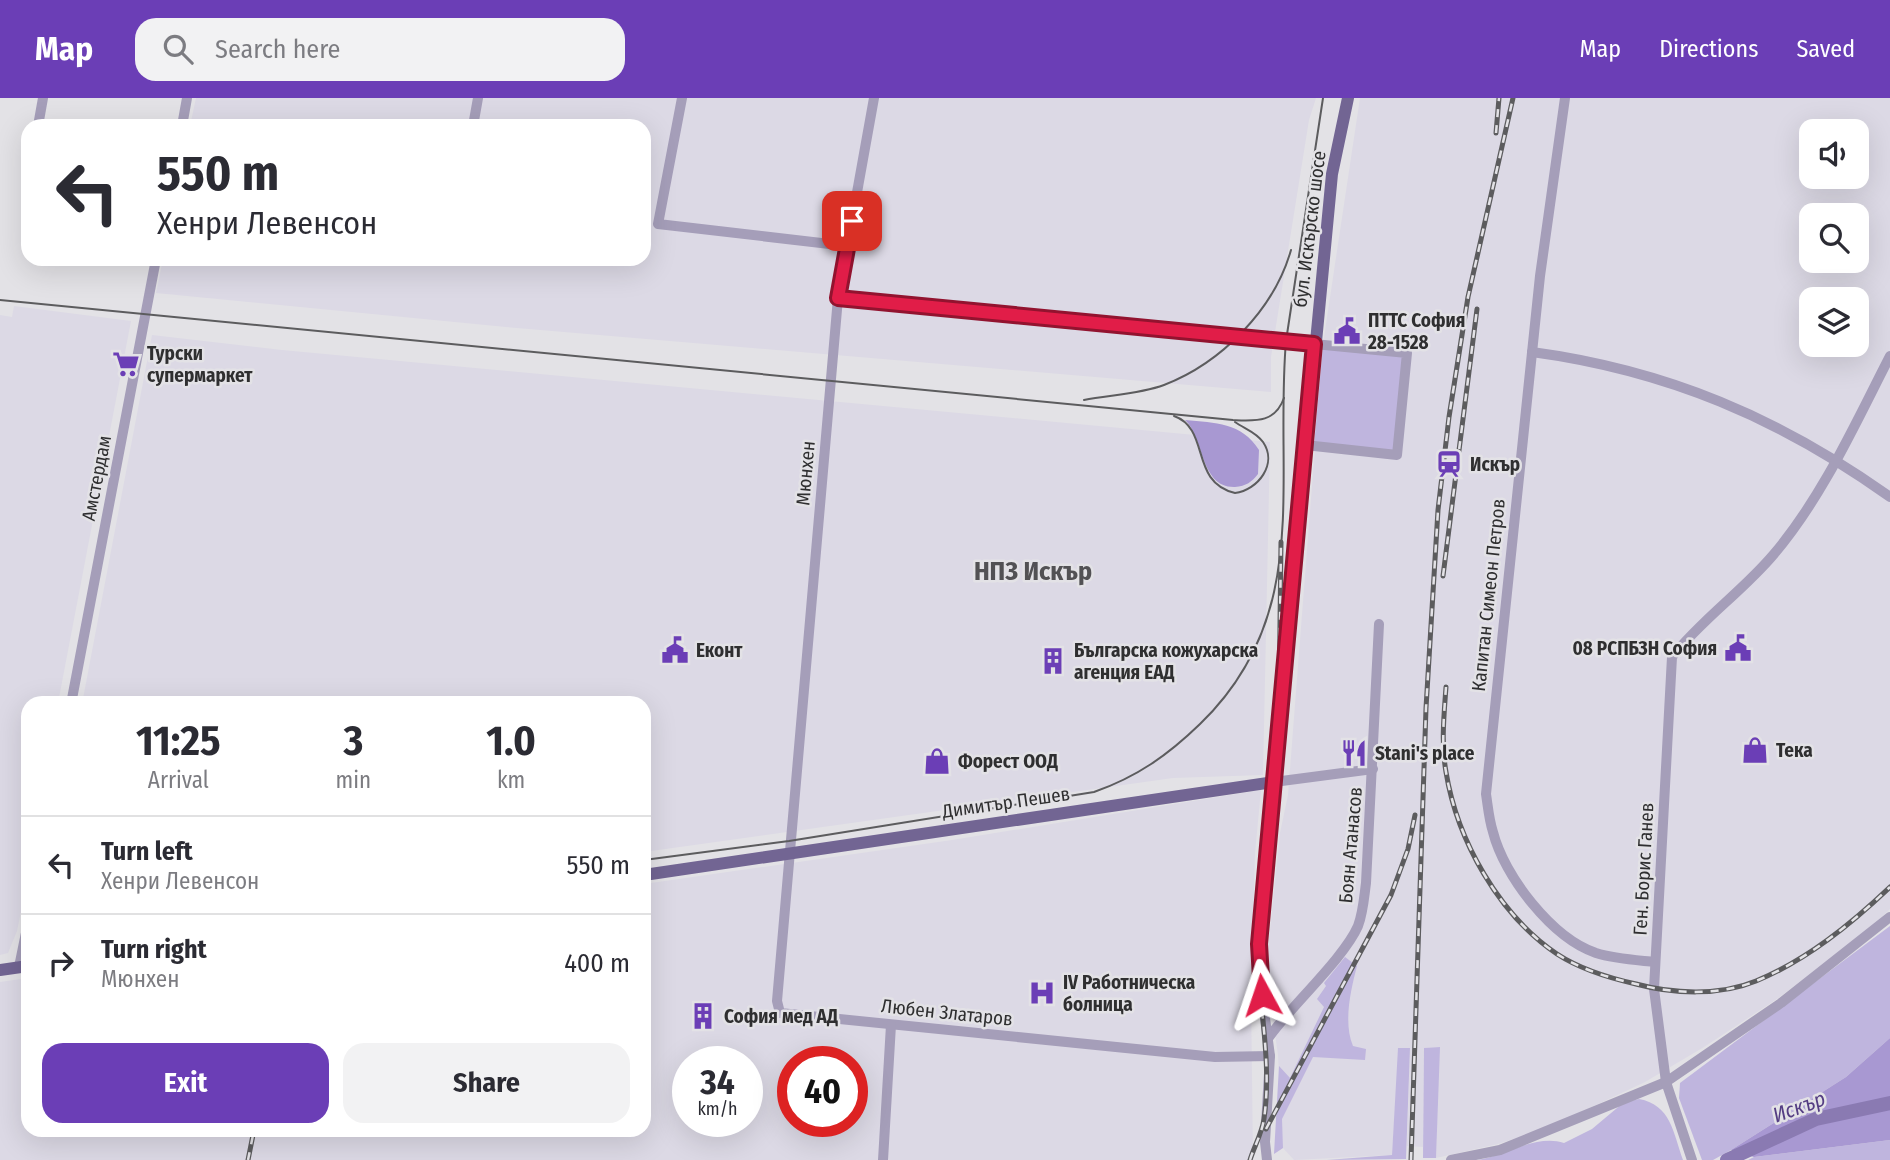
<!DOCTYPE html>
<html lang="en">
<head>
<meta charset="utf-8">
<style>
	body { margin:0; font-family:"Fira Sans Condensed",sans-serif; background:#f2f2f3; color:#2b2b33; height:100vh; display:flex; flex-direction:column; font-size:26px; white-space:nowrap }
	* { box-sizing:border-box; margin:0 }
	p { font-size:23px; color:#7c7c81 }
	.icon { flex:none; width:38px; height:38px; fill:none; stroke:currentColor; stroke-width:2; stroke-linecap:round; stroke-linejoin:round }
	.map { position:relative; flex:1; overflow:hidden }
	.sheet { position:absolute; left:21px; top:598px; width:630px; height:441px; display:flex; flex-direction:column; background:#fff; border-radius:21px; box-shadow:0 7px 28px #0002 }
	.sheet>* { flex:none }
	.top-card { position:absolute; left:21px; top:21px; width:630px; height:147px; border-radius:21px; box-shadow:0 7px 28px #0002; background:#fff; color:#2b2b33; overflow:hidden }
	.fabs { position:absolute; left:1799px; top:21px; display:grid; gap:14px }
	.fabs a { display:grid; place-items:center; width:70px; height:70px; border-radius:14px; background:#fff; box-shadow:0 7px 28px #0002; font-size:35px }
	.speed { position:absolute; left:672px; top:948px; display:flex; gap:14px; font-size:35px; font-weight:700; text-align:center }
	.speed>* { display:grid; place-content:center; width:91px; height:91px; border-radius:50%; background:#fff; box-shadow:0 7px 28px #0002; line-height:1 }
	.speed small { font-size:18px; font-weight:400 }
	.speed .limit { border:10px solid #d22; background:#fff; color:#111 }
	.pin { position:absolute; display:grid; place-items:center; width:60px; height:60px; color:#fff; margin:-30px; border-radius:14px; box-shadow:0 4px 10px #0006 }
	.me { position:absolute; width:77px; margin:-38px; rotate:355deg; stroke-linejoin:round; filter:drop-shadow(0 0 5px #0008) }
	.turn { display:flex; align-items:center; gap:24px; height:147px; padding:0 21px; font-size:32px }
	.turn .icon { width:91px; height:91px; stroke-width:2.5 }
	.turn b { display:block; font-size:49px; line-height:60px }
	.eta { display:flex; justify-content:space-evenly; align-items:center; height:119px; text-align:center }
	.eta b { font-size:42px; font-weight:700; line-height:49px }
	.button { display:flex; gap:14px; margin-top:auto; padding:14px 21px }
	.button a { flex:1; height:80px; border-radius:21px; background:#6b3eb6; color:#fff; font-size:28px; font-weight:700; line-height:80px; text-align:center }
	.button a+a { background:#f2f2f3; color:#2b2b33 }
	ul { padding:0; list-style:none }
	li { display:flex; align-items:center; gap:21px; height:98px; padding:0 21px; border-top:2px solid #e1e1e2 }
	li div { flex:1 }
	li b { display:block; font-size:26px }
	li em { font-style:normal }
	header { display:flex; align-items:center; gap:42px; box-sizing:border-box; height:98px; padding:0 35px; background:#6b3eb6; color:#fff }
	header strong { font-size:33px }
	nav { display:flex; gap:38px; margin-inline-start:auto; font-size:24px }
	.search { width:490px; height:63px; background:#f2f2f3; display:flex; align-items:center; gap:18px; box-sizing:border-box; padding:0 24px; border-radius:21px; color:#7c7c81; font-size:26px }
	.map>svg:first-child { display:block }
</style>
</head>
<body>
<header>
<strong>Map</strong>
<div class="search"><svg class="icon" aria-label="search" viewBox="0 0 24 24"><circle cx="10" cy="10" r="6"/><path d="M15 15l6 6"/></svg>Search here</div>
<nav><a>Map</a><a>Directions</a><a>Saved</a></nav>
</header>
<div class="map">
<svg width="1890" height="1062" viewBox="0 0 1890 1062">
	<rect width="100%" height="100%" fill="#e3e2e6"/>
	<g fill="#dcd9e5" fill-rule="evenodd">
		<path d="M196,0H1316L1309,22L1271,259V294L506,229L156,195L163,161H644V28H190Z"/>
		<path d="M1360,0H1890V811L1871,830L1777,901L1704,949L1645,984L1545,1031L1498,1046L1436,1060L1439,949L1424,950L1423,1049L1407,1048L1410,950H1399L1392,1057L1294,1062L1283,1050L1278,957L1266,871L1280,735L1288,697L1323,246ZM1811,33H1857V79H1811ZM1811,117H1857V163H1811ZM1811,201H1857V247H1811Z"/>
		<path d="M14,208L131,223L58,605L28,606V779L17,833L8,855L0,857V217L12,219Z"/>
		<path d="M152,237L282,252L1270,344L1263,677L1173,680L644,754V606H82Z"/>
		<path d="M1261,692L1255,755L1251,894L1253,1062H0V884L28,880V1032H644V786L952,742ZM688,964H747V1024H688ZM793,964H852V1024H793Z"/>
	</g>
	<g fill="#bfb5de">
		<path d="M1323,246L1407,255L1397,357L1314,348Z"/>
		<path d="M1890,828V940L1846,979L1731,1052L1713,1062H1702L1679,1000L1680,985Z"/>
		<path d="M1345,859L1357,868C1351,891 1343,925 1353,948L1366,951L1365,962L1313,959L1282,1021L1283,1050L1274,1056L1279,968L1290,980L1324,909L1317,901L1326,888L1324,885Z"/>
		<path d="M1440,949L1436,1060H1423L1424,950Z"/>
		<path d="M1398,950H1410L1406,1061L1327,1062L1392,1057Z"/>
		<path d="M1639,1001C1671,1007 1673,1034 1683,1062H1478C1505,1057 1537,1036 1564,1045L1592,1031L1623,1005Z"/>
		<path d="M1890,1042V1062H1748L1754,1059Z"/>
	</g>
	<g fill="#a898d2">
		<path d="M1185,322C1216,325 1241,324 1259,352L1258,376C1252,384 1246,388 1235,389C1200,390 1204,339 1185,322Z"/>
		<path d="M1890,940V1042L1754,1059L1731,1052L1846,979Z"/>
	</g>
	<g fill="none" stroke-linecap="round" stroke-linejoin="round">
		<path stroke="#8a7ab2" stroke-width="14" d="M1727,1062L1816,1021L1890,1005"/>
		<g stroke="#a59eb9" stroke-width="10">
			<path d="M682,0L658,126L847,148"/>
			<path d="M874,0L838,200L777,903L780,915L1215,959L1270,958"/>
			<path d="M1565,0L1540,178L1486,696C1488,709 1489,722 1493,734C1504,778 1552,840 1596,855C1615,861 1636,862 1655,864"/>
			<path d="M38,28L43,0"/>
			<path d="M182,28L187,0"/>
			<path d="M473,28L478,0"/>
			<path d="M838,200L1407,255L1397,357L1305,347"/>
			<path d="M1532,254C1666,272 1780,320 1890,399"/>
			<path d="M71,606L156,161"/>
			<path d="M19,869L28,825"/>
			<path d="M1269,939C1292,907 1344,860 1358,828C1363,815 1364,800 1366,785L1379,526"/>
			<path d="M883,1062L891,927"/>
			<path d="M1267,1062L1265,1044L1270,958L1259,875V846L1274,684L1373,671"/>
			<path d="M1451,1062L1500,1052L1666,984L1781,905L1890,819"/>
			<path d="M1692,1062L1666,984L1654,891L1672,559C1702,521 1743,493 1774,456C1823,398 1855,326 1890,258"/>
		</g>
		<g stroke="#726593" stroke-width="12">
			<path d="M644,777L1274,684L1332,76L1348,0"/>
			<path d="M0,872L28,868"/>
		</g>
		<g stroke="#5c5c5e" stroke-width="2">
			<path d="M0,202L1233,322C1256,323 1275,325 1284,300"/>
			<path d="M1084,302C1109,297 1140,296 1164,287C1221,265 1274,212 1291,152"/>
			<path d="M1174,318C1211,331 1189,384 1235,395C1258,392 1278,366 1263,344C1256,334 1245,331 1235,324"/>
			<path d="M644,762L789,743L1094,694C1137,679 1168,657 1200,626C1314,516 1274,383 1286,243L1323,0"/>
		</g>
		<defs>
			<g id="rail">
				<path d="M1496,35L1499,0"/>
				<path d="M1443,478L1477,211"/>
				<path d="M1446,589C1444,617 1441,646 1446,674C1457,742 1499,817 1557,856C1580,871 1609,880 1636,886C1673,896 1720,898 1756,883C1807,862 1851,826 1890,789"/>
				<path d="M1266,1031L1391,797L1408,751L1415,717"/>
				<path d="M248,1062L254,1032"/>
				<path d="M1250,1062C1254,1049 1262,1035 1264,1021C1273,959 1256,898 1258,836L1279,605L1281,444"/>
				<path d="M1411,1062L1426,610L1438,412L1449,319L1468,199L1513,0"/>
			</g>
		</defs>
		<use href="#rail" stroke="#5c5c5e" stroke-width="5"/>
		<use href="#rail" stroke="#e3e2e6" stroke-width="2.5" stroke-dasharray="8" stroke-linecap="butt"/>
	</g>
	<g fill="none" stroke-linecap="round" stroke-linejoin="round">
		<defs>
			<path id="route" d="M852,123L838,200L1314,246L1259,846L1262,897"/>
		</defs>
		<use href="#route" stroke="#92132f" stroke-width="18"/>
		<use href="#route" stroke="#e11d48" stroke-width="12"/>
	</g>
	<defs>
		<symbol id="civic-bare" viewBox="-9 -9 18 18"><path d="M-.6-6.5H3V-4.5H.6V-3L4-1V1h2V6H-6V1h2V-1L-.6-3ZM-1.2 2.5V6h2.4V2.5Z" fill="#6b3eb6" stroke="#e3e2e6" stroke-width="2.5" paint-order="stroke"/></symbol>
		<symbol id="supermarket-bare" viewBox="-9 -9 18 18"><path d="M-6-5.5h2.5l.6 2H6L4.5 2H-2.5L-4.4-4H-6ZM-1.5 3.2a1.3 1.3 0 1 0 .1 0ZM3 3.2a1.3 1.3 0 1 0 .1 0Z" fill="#6b3eb6" stroke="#e3e2e6" stroke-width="2.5" paint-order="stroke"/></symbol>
		<symbol id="station-bare" viewBox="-9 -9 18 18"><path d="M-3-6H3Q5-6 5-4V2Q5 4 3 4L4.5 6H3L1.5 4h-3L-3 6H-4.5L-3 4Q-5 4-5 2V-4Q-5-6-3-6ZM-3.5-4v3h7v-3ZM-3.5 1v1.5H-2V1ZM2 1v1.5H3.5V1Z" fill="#6b3eb6" stroke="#e3e2e6" stroke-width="2.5" paint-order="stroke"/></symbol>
		<symbol id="building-bare" viewBox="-9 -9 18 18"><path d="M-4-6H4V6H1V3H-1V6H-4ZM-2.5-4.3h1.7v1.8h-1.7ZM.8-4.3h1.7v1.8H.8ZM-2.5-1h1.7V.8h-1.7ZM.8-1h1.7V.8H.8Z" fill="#6b3eb6" stroke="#e3e2e6" stroke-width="2.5" paint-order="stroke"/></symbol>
		<symbol id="shop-bare" viewBox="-9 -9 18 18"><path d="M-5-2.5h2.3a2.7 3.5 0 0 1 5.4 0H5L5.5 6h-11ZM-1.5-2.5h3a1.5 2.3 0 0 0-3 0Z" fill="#6b3eb6" stroke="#e3e2e6" stroke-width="2.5" paint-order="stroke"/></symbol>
		<symbol id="restaurant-bare" viewBox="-9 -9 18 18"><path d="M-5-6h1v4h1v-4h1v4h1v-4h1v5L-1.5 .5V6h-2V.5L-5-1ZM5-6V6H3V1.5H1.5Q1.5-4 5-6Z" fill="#6b3eb6" stroke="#e3e2e6" stroke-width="2.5" paint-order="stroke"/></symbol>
		<symbol id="hospital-bare" viewBox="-9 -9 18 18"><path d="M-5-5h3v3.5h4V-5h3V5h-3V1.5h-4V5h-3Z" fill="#6b3eb6" stroke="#e3e2e6" stroke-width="2.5" paint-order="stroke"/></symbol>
	</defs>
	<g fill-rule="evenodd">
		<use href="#civic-bare" x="1328" y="214" width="38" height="38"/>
		<use href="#supermarket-bare" x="107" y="247" width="38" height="38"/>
		<use href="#station-bare" x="1430" y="347" width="38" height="38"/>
		<use href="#civic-bare" x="1719" y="531" width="38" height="38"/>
		<use href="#civic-bare" x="656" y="533" width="38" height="38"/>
		<use href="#building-bare" x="1034" y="544" width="38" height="38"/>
		<use href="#shop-bare" x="1736" y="633" width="38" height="38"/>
		<use href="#restaurant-bare" x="1335" y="636" width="38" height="38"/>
		<use href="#shop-bare" x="918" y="644" width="38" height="38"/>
		<use href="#hospital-bare" x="1023" y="876" width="38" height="38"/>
		<use href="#building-bare" x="684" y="899" width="38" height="38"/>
	</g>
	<g text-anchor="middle" stroke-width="5" stroke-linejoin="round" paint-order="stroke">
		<g font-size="19" fill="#2f2f30" stroke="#e3e2e6">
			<text transform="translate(1309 131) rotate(-83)" y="7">бул. Искърско шосе</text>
			<text transform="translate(805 375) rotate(-85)" y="7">Мюнхен</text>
			<text transform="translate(96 380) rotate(-79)" y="7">Амстердам</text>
			<text transform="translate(1488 497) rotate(-84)" y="7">Капитан Симеон Петров</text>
			<text transform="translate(1006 704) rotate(-8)" y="7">Димитър Пешев</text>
			<text transform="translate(1350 747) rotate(-85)" y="7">Боян Атанасов</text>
			<text transform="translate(1643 771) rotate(-87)" y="7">Ген. Борис Ганев</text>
			<text transform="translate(947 914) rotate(6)" y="7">Любен Златаров</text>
		</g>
		<g font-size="19" font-weight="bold" fill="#2f2f30" stroke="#e3e2e6" text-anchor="start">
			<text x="1368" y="229">ПТТС София<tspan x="1368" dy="22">28-1528</tspan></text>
			<text x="147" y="262">Турски<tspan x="147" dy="22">супермаркет</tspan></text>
			<text x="1470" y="373">Искър</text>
			<text x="1717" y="557" text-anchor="end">08 РСПБЗН София</text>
			<text x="696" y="559">Еконт</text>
			<text x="1074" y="559">Българска кожухарска<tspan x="1074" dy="22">агенция ЕАД</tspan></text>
			<text x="1776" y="659">Тека</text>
			<text x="1375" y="662">Stani's place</text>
			<text x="958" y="670">Форест ООД</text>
			<text x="1063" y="891">IV Работническа<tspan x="1063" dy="22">болница</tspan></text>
			<text x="724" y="925">София мед АД</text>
		</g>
		<g font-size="21" font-style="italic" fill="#543d83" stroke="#e3e2e6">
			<text transform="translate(1799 1009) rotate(-20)" y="7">Искър</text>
		</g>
		<g font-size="26" font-weight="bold" fill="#525154" stroke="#e3e2e6">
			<text x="1033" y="482">НПЗ Искър</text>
		</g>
	</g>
</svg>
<div class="fabs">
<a><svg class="icon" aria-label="sound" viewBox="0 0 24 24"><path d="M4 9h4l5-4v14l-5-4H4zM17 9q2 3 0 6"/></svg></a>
<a><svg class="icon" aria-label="search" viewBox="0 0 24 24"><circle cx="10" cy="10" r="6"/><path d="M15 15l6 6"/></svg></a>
<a><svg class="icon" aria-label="layers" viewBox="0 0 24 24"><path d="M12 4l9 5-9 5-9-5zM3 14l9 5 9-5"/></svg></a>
</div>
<div class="speed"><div>34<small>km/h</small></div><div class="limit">40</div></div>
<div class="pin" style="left:852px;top:123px;background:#d93025"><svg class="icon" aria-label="arrive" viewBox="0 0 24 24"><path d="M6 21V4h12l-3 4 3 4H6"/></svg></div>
<svg class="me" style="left:1262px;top:897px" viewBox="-20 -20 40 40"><path d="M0-17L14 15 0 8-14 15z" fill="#e11d48" stroke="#fff" stroke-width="4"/></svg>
<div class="top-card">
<div class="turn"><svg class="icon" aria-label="left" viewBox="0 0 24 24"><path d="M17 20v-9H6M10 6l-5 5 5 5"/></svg><div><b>550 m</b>Хенри Левенсон</div></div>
</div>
<section class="sheet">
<div class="eta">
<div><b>11:25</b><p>Arrival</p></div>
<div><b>3</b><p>min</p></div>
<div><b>1.0</b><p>km</p></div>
</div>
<ul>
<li><svg class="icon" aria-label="left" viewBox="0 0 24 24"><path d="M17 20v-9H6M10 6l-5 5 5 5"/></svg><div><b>Turn left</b><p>Хенри Левенсон</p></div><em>550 m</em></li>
<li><svg class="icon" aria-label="right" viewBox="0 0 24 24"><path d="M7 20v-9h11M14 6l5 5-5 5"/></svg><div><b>Turn right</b><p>Мюнхен</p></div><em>400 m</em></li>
</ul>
<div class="button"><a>Exit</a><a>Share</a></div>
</section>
</div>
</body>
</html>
